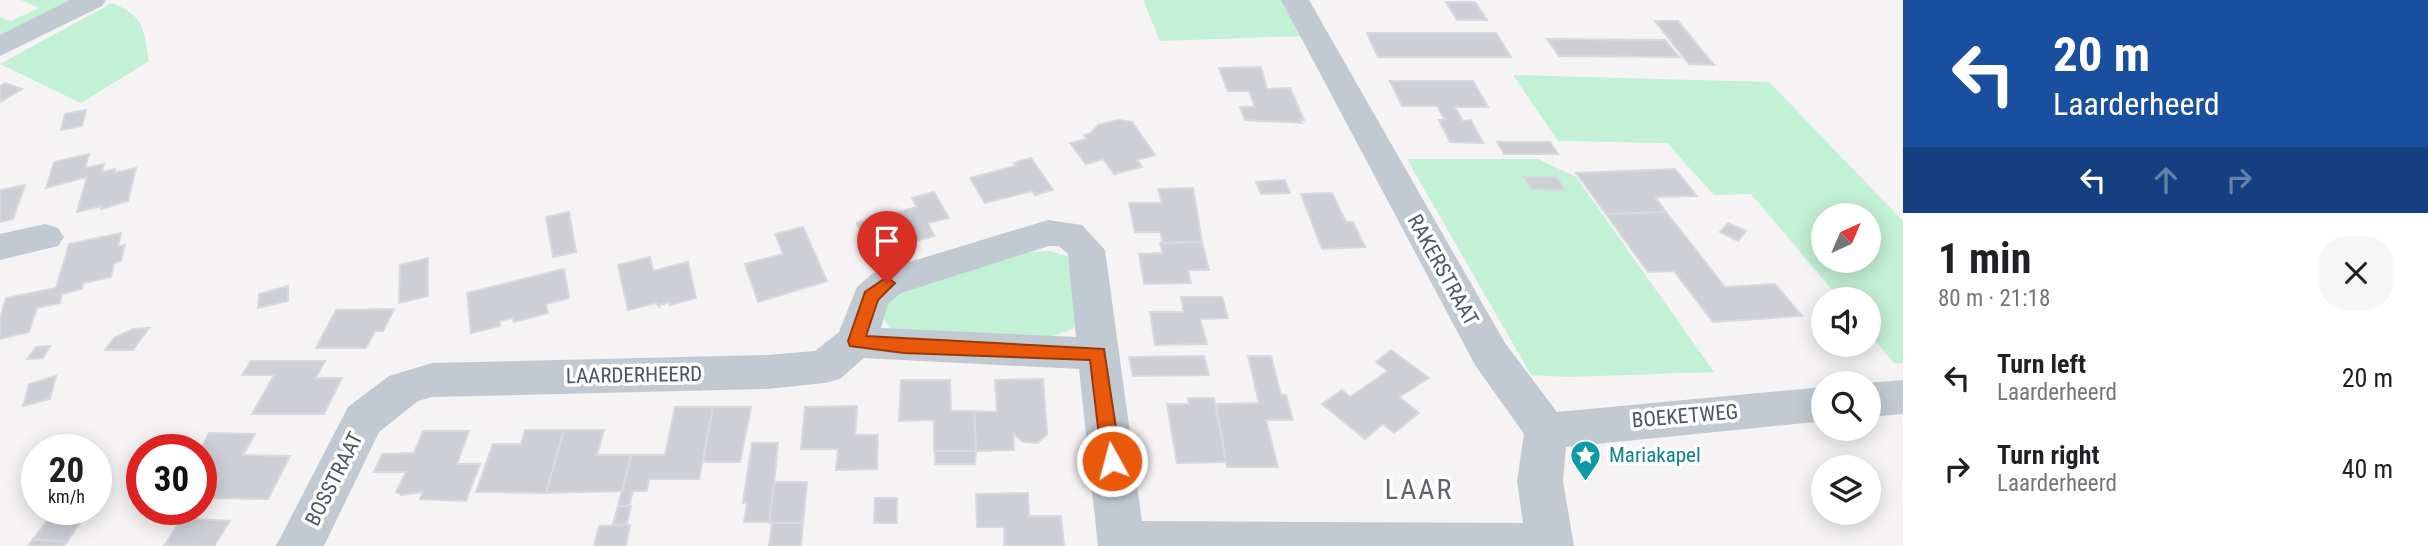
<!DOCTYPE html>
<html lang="en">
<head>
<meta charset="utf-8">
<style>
	body { margin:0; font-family:"Roboto Condensed",sans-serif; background:#f6f6f6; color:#202124; height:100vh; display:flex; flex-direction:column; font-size:26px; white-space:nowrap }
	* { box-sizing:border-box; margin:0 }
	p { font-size:23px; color:#757577 }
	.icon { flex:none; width:38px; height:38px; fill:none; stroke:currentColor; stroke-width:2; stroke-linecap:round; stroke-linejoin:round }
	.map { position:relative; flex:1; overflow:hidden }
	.panel { display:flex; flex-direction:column; background:#fff; width:525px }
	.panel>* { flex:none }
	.banner { background:#1a4fa0; color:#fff; overflow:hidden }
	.needle { width:46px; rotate:44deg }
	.tools { position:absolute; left:1811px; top:203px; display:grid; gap:14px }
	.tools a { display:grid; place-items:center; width:70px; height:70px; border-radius:50%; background:#fff; box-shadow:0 4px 18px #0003; font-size:35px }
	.speed { position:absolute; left:21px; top:434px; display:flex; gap:14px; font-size:35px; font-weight:700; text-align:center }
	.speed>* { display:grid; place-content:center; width:91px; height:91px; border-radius:50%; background:#fff; box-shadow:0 4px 18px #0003; line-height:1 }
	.speed small { font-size:18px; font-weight:400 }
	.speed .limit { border:10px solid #d22; background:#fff; color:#111 }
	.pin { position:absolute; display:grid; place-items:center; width:60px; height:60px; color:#fff; margin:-72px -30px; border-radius:50% 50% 50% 0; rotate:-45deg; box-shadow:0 0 7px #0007 }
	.pin .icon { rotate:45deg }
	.me { position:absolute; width:77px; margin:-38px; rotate:353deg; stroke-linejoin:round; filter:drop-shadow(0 0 5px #0008) }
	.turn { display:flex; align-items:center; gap:24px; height:147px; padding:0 35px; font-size:32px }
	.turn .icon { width:91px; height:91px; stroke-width:2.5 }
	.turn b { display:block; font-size:49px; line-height:60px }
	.lanes { display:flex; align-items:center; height:66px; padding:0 35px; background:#0003; justify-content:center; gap:35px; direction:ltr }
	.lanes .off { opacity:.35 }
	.round { display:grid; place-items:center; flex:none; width:74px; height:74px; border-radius:28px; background:#f6f6f6 }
	.head { display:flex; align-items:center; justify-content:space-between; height:119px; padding:0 35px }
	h1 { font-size:42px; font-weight:700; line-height:52px }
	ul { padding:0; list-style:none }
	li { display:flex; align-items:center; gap:21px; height:91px; padding:0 35px }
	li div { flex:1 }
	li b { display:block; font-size:26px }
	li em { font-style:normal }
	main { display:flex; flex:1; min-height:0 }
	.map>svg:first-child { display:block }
</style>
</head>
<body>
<main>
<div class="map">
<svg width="1903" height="546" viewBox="0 0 1903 546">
	<rect width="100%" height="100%" fill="#f5f3f3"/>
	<g fill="#c3f1d5" fill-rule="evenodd">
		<path d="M21,0H89L0,46V17L11,21L39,8Z"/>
		<path d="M1143,0H1284L1302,36L1160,41Z"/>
		<path d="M112,3C145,17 143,27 149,61L81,103L0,64Z"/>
		<path d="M1513,75L1769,82L1903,221V363H1894L1869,334V299H1840L1751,194L1714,195L1667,143L1558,141ZM1869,215V261H1824V215Z"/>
		<path d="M1407,159H1538L1576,177L1714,372L1568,377L1531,375Z"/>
		<path d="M1050,251L1067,256L1076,267L1080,317L1073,329L1053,336L913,335L891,330L882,316L885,305L906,287L1031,252Z"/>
	</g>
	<g fill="#cdcfd5" stroke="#d7d9de" stroke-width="2">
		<path d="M1446,2H1475L1487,20H1457Z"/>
		<path d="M1655,21H1678L1714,65L1689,64Z"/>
		<path d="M1367,33H1496L1511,57H1378Z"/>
		<path d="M1547,39L1665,40L1679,57L1559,56Z"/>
		<path d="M1261,67L1267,89L1290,88L1304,120H1300L1302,123L1245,120L1240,107H1255L1249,91H1228L1219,68Z"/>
		<path d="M1390,81H1473L1488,107H1455L1463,121L1471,120L1483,143L1450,142L1439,120H1445L1437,106H1402Z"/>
		<path d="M5,83L22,89L0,102V86Z"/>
		<path d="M86,110L82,126L61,130L65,114Z"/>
		<path d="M1118,120L1132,122L1155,155L1137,160L1142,167L1114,174L1103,159L1086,164L1070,143L1087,139L1084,135L1091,133L1098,125Z"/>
		<path d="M1497,142H1550L1558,154H1504Z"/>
		<path d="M89,154L85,168L104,164L102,172L115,169L114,173L136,168L128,201L101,209L102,206L77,212L87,177L46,188L54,162Z"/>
		<path d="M1031,158L1053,190L1035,195L1032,191L985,203L970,178L1016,166L1014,163Z"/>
		<path d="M1675,169L1697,196L1655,197L1666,212L1606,214L1576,173Z"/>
		<path d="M1524,177H1557L1565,190L1531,189Z"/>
		<path d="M1285,180L1290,193L1261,194L1256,182Z"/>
		<path d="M25,185L13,219L0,222V190Z"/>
		<path d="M1193,188L1202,242L1160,243L1163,242L1160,232H1135L1129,203H1162L1158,189Z"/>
		<path d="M934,192L949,218L928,223L934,236L871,253L857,223L917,207L912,198Z"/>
		<path d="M1332,193L1346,222H1353L1365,247L1322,249L1301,194Z"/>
		<path d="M569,212L576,252L553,257L546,217Z"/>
		<path d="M1666,212L1725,287L1775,284L1802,316L1713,322L1674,271L1648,272L1606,214Z"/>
		<path d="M1728,223L1746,231L1738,241L1720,232Z"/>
		<path d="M803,227L827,281L758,302L745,264L783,254L775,234Z"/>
		<path d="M121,233L118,246L125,245L121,261L114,263L111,277L83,283L82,289L62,294L60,303L37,308L29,332L0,339V318L6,298L56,288L69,244Z"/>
		<path d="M1202,242L1209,270H1188L1191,283L1144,284L1139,254L1163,253L1160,243Z"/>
		<path d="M650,257L653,271L688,262L696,298L670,305V302L659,305L660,308L656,303L628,310L618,265Z"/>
		<path d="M428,258V296L399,303L400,265Z"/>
		<path d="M564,269L569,298L546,304L548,313L514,322L512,318L500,321V326L471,333L467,293Z"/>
		<path d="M288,286V301L258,308L259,294Z"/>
		<path d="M1181,297H1222L1228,318L1200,319L1207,344L1155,345L1150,312H1184Z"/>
		<path d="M394,309L383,331H375L366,348H316L336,310Z"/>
		<path d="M149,328L133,350H105L114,338L133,329Z"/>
		<path d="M50,346L43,358L27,359L36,347Z"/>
		<path d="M1391,350L1429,378L1399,397L1419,413L1394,433L1383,424L1365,439L1322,404L1342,390L1350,397L1388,371L1376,362Z"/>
		<path d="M1204,356L1209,375L1133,376L1129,357Z"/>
		<path d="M1248,356H1271L1281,395H1286L1293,420H1266L1278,467H1227L1216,404L1259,403Z"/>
		<path d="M251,361H325L316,378H342L324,414H252L274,375H242Z"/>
		<path d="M56,376L50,399L23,406L29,384Z"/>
		<path d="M1043,379L1047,434L1038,443L1023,442L1013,434L1014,450L976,451L974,411L997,412L995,380Z"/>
		<path d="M901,380H950L951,411H974L976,451H934V420L899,421Z"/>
		<path d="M1188,398H1214L1226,462L1177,463L1167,404H1189Z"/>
		<path d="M857,406L855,435H878L877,469L836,470L838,449H801L805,407Z"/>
		<path d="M675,407H713L699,479H649L647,491H633L629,506H618L631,455H665Z"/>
		<path d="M713,407H751L740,462H703Z"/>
		<path d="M525,430H564L546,493L476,492L493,444H521Z"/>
		<path d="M564,430H604L597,455H631L622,491L546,493Z"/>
		<path d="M423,431H469L457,464H480L466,501L420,499L423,492L401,495L396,492L406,472H374L382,454L414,453Z"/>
		<path d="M209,433L255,434L243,455L290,456L268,499L201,498L214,469L201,468L200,450Z"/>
		<path d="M752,443H778L770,522H744L747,503H743Z"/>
		<path d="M935,451H976L975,464H935Z"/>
		<path d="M775,482H807L803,523H769Z"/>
		<path d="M1028,493L1029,516H1061L1064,546H1004V527H977L976,494Z"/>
		<path d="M875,498H897V523H874Z"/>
		<path d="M618,506H631L627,524H613Z"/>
		<path d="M53,513L86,514L67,542L33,539Z"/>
		<path d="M182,518L230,521L214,546H164Z"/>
		<path d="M772,523H803L801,546H769Z"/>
		<path d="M630,525L626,546H594L599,526Z"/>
		<path d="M33,539L67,542L64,546H28Z"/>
	</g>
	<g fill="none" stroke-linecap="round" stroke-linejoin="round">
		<g fill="#c1cad2" fill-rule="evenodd">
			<path d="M70,0H106L102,6L0,56V35Z"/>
			<path d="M1281,0H1309L1505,343L1557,412L1824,387V421L1566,447L1563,481L1574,546H1098L1079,369L864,358L840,379L825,383L767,389L432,397L418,401L379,432L324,546H276L348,407L389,376L432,363L767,355L815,351L839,332L857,287L873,273L1048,220L1082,225L1105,250L1142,521L1523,523L1517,481L1524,434L1475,365ZM1049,246H1059L1068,254L1076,337L881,328L888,304L901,293Z"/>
			<path d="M45,224L58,228L64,237L58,246L0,260V234Z"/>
			<path d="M1903,380V414L1869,417L1867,383Z"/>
		</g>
	</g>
	<path fill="#ea580c" stroke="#983908" stroke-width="2" d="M887,277L895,283L878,300L866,336L1104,349L1121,461L1118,467H1105L1102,461L1090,360L904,353L850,346L848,341L865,292Z"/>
	<defs>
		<symbol id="sight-pin" viewBox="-11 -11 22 30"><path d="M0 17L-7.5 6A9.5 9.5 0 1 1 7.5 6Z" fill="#0f9aa8" stroke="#fff"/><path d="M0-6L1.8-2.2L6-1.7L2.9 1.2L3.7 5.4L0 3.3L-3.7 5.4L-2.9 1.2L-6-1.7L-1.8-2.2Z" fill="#fff"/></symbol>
	</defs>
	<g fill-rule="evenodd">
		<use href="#sight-pin" x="1568" y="438" width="35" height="47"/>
	</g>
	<g text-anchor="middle" stroke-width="7" stroke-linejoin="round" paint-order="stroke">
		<g font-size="21" fill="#4a5661" stroke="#fff">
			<text transform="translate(1443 270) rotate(61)" y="7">RAKERSTRAAT</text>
			<text transform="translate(634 375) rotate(-1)" y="7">LAARDERHEERD</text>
			<text transform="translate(1685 416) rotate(-5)" y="7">BOEKETWEG</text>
			<text transform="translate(334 479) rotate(-63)" y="7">BOSSTRAAT</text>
		</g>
		<g font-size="21" fill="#0d838f" stroke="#fff" text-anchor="start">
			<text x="1609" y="462">Mariakapel</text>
		</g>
		<g font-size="28" letter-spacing="2" fill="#5f6368" stroke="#fff">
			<text x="1419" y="499">LAAR</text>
		</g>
	</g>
</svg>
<div class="tools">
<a><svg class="needle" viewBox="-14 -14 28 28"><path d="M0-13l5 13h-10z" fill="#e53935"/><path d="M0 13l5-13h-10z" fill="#757577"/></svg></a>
<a><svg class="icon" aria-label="sound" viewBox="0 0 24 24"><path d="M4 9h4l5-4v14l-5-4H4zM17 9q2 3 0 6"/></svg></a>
<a><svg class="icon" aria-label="search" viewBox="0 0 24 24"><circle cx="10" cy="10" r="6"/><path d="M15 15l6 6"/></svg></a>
<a><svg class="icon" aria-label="layers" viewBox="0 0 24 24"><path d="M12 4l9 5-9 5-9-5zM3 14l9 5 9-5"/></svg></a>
</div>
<div class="speed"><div>20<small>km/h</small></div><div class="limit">30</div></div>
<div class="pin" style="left:887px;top:283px;background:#d93025"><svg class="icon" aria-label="arrive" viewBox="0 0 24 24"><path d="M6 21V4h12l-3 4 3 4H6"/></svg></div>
<svg class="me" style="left:1112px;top:461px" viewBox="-20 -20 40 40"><circle r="17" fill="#ea580c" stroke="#fff" stroke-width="3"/><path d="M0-11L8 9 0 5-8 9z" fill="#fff"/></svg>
</div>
<section class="panel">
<div class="banner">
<div class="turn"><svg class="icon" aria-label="left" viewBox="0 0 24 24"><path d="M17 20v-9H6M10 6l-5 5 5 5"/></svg><div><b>20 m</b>Laarderheerd</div></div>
<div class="lanes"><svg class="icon" aria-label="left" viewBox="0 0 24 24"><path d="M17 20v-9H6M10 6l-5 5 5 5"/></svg><svg class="icon off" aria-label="ahead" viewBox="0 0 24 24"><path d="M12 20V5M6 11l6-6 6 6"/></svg><svg class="icon off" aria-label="right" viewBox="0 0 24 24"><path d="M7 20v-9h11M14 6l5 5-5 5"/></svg></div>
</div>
<div class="head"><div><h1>1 min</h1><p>80 m · 21:18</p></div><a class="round"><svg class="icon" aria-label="close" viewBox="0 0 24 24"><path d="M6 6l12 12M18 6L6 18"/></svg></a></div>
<ul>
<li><svg class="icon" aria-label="left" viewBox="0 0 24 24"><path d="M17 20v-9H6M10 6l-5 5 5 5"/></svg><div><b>Turn left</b><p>Laarderheerd</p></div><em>20 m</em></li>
<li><svg class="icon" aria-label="right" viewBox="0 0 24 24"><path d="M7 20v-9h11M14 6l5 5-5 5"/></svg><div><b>Turn right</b><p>Laarderheerd</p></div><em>40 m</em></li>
</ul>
</section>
</main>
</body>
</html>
